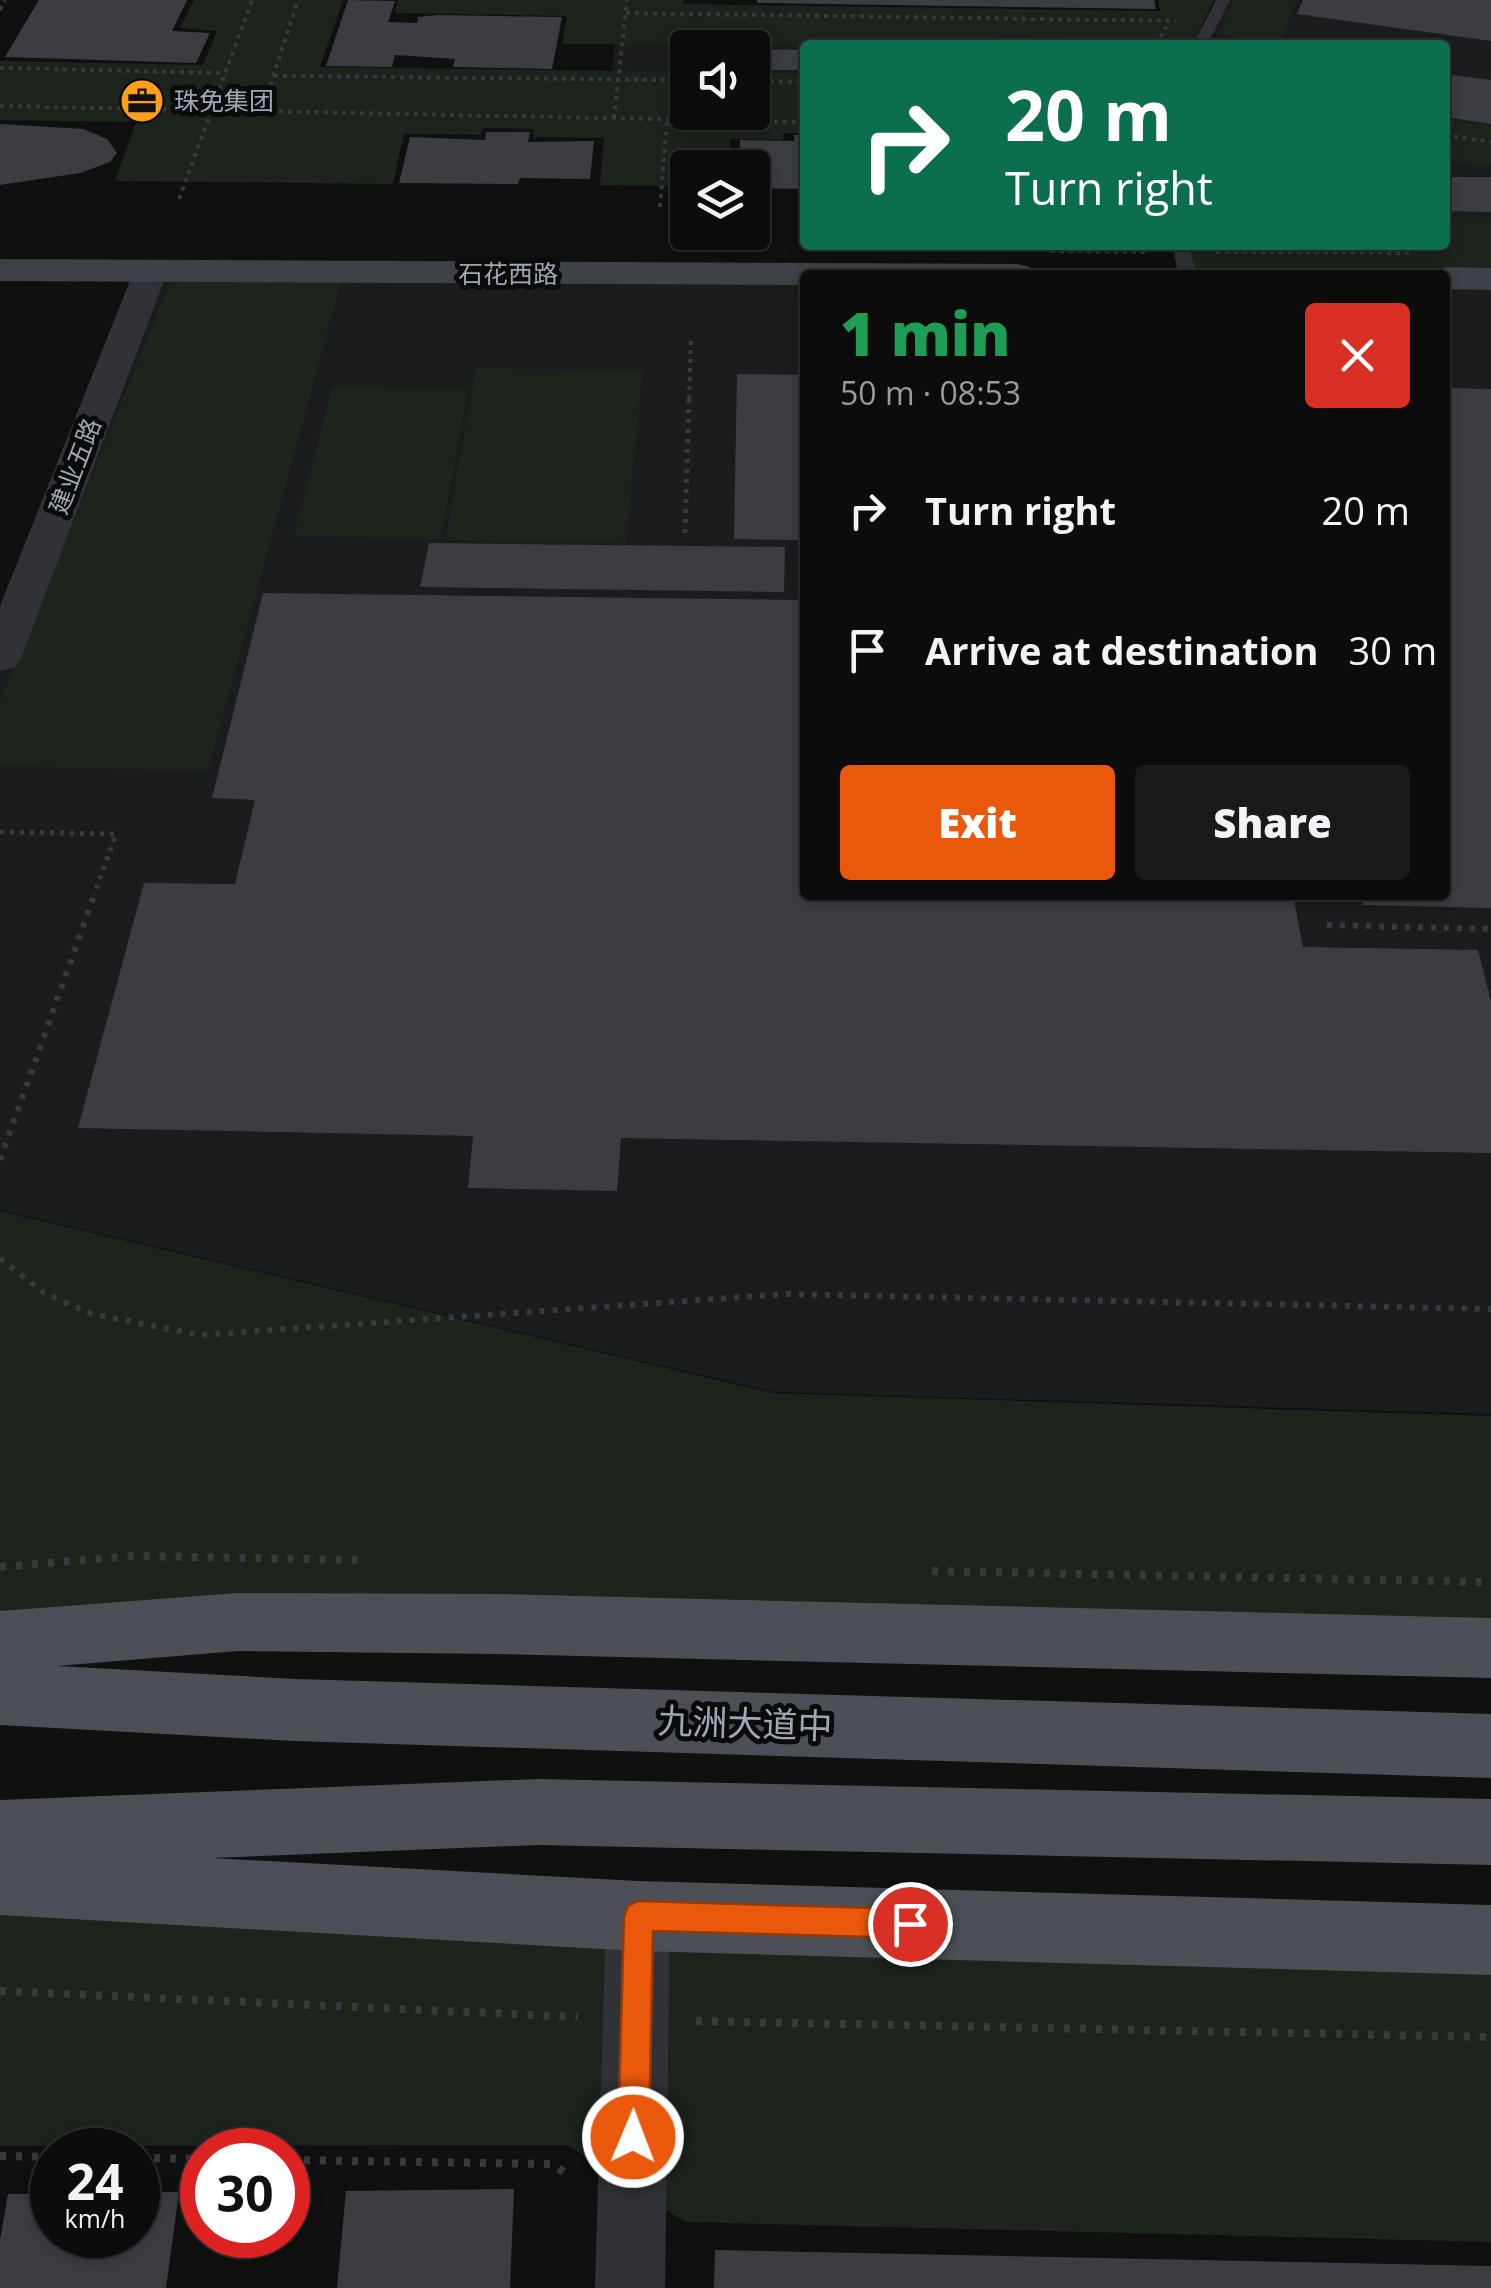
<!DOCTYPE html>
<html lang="en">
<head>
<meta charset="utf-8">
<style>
	body { margin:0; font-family:"Open Sans","Noto Sans SC",sans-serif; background:#1a1a1b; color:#f1f3f6; height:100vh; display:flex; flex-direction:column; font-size:38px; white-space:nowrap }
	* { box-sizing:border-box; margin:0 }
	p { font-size:32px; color:#9a9b9d }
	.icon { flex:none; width:55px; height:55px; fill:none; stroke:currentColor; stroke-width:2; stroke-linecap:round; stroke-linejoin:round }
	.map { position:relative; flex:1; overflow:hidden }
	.panel { position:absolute; left:800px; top:270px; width:650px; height:630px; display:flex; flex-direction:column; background:#0c0c0d; border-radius:10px; box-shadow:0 5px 15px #0003,0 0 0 2px #2c2c2e }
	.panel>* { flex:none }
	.top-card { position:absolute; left:800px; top:40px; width:650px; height:210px; border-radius:10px; box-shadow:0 5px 15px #0003,0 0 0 2px #2c2c2e; background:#0b6e4f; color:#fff; overflow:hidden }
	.fabs { position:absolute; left:670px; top:30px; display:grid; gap:20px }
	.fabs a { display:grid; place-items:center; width:100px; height:100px; border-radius:10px; background:#0c0c0d; box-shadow:0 5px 15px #0003,0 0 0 2px #2c2c2e; font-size:50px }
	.speed { position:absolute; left:30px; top:2128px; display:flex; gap:20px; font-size:50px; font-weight:700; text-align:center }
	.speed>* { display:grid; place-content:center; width:130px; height:130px; border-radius:50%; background:#0c0c0d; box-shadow:0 5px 15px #0003,0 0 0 2px #2c2c2e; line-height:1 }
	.speed small { font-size:25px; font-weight:400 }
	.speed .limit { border:15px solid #d22; background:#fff; color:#111 }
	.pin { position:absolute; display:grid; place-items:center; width:85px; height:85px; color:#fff; margin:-42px; border:5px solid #fff; border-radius:50%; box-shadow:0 2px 10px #0007 }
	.me { position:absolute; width:110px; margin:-55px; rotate:1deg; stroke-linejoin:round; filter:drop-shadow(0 0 8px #0008) }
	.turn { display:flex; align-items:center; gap:35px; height:210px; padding:0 40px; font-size:45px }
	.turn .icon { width:130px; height:130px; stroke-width:2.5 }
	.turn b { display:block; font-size:70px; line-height:85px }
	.round { display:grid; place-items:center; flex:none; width:105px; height:105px; border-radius:10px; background:#1a1a1b }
	.summary { display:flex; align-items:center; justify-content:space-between; height:170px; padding:0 40px }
	h1 { font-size:60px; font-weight:800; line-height:75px; color:#1e9e55 }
	.primary-button { display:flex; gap:20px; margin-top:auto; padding:20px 40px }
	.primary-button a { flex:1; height:115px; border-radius:10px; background:#ea580c; color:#fff; font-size:40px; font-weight:800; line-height:115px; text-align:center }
	.primary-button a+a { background:#1a1a1b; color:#f1f3f6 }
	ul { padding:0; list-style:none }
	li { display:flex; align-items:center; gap:30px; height:140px; padding:0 40px }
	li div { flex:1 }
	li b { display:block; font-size:38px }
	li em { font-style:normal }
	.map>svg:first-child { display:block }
</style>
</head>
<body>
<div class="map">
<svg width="1491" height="2288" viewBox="0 0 1491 2288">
	<rect width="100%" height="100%" fill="#101011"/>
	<g fill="#1b1c1e">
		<path d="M1225,0H1491V278L1190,274L1185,245H1445V45H1204Z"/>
		<path d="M616,23L1204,31L1198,45H805V110L753,109L752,48H688L687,109L609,108Z"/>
		<path d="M153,275L805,277V895H1445V282H1491V1414L774,1392L0,1210V671Z"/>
	</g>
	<g fill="#1c241c">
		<path d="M194,0H343L320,67L687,72L688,112H752L753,73L805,74V133H783V140L730,139L729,167L688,168L687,186L600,185L604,138L533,137L534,129L483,128L481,135L404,134L393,184L115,181L136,122L0,120V61L203,65L217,31L180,28Z"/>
		<path d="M398,0H683V4L1160,11L1159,0H1214L1195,40L996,37V45L562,44L567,16L395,13Z"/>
		<path d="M1233,0H1297L1279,44L1218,35Z"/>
		<path d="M1445,119L1491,126V167L1445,161Z"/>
		<path d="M1446,217H1491V274L1194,271L1189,245L1454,244Z"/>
		<path d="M171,281L341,282L208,771L0,766V701Z"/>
		<path d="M476,368L643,370L626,543L445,540Z"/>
		<path d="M332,387L468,389L441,539L294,536Z"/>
		<path d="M0,1211L773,1393L1491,1416V1647L0,1641Z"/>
		<path d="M0,1898L1491,1960V2242L685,2222L568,2145L0,2146Z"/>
	</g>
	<g fill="#3b3d42">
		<path d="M39,0H187L172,31L210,33L196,63L5,57Z"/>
		<path d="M348,0L395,1L388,22L417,23L418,17L438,15L562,17L552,69L453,67L455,59L395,55L392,67L326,66Z"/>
		<path d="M757,0H1154L1156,9L757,3Z"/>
		<path d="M1303,0H1491V41L1297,14Z"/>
		<path d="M999,38L1091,40L1092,45H999Z"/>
		<path d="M752,49L805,50V70H752Z"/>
		<path d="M1445,74L1491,80V124L1445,117Z"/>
		<path d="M0,124L83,129L107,139L117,153L110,162L80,173L0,185Z"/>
		<path d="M486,132H530L528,142L594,141L590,179L520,178L518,184L399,183L410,137L485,140Z"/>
		<path d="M794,135H805V189L752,188V168H739L740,140L794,141Z"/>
		<path d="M1445,177H1491V212L1445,211Z"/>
		<path d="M737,374L805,375V540L734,539Z"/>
		<path d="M1445,388L1491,389V908L1363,905L1361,895H1445Z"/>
		<path d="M429,543L785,547L784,592L420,587Z"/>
		<path d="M263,593L805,600V895H1293L1303,947L1478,950L1491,1001V1153L621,1138L617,1191L468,1188L473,1136L78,1128L144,883L235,884L255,800L212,798Z"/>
		<path d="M514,2189L510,2288H337L346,2191Z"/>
		<path d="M138,2192H179L166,2288H0V2240L8,2194H52V2235H138Z"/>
		<path d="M715,2250L1491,2266V2288H714Z"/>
	</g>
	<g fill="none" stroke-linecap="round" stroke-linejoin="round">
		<g stroke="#36393e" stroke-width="4" stroke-dasharray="4 5" stroke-linecap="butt">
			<path d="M0,10L5,0"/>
			<path d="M626,13L1176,21"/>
			<path d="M1156,45L1166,27"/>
			<path d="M0,68L225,73"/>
			<path d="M274,76L688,80"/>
			<path d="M752,81L805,82"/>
			<path d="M0,106L805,122"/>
			<path d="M262,111L298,0"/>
			<path d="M614,118L627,0"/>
			<path d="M1445,135L1491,142"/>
			<path d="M179,199L252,0"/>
			<path d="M660,207L667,119"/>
			<path d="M1051,251L1149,252"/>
			<path d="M1216,252L1414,253"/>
			<path d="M689,399L691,340"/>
		</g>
		<g stroke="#36393e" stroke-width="5" stroke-dasharray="4 6" stroke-linecap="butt">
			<path d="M685,533L689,396"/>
			<path d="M799,571H805"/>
			<path d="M0,832L116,834L94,895"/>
		</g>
		<g stroke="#36393e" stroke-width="6" stroke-dasharray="5 8" stroke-linecap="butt">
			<path d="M1327,925L1491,929"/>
			<path d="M0,1160L95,893"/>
			<path d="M0,1258L44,1293L92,1314L200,1335L786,1294L1491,1309"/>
		</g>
		<g stroke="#36393e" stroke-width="8" stroke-dasharray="6 10" stroke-linecap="butt">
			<path d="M0,1567L132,1556L365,1560"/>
			<path d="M932,1571L1491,1582"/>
			<path d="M0,1991L578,2017"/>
			<path d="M696,2021L1491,2037"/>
			<path d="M0,2156L52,2157"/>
			<path d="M138,2158L202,2159"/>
			<path d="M288,2160L552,2164L571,2177"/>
		</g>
		<g fill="#303237" fill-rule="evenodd">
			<path d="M1216,0H1230L1207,45H1193Z"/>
			<path d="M1173,245H1189L1196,275H1178Z"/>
		</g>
		<g fill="#303237" fill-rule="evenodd">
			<path d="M150,263L162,266L167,273L21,658L15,667L0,671V606L133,273L138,266Z"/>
			<path d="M638,1884L661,1893L670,1916L665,2288H595L606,1916L615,1893Z"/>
		</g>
		<g fill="#3e4147" fill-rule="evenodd">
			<path d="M0,259L1017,264L1030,267L1036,275H805V285L0,281Z"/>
			<path d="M1445,267L1491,268V290L1445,289V275H1428Z"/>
		</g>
		<g fill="#4c4f56" fill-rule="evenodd">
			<path d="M238,1593L497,1594L1491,1618V1678L497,1654L238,1651L57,1666L295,1679L1491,1714V1778L295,1741L0,1725V1611Z"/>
			<path d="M538,1779L1491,1799V1865L538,1845L212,1858L638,1881L1491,1905V1975L638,1951L0,1915V1800Z"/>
		</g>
	</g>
	<path fill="#ea580c" stroke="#983908" stroke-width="2.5" d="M638,1901L910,1909L920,1913L924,1924L920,1934L910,1938L653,1931L649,2137L644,2148L633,2152L622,2148L618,2137L624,1916L628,1906Z"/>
	<defs>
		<symbol id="office-disc" viewBox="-11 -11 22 22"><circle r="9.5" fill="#ff9e1a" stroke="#0b0b0c"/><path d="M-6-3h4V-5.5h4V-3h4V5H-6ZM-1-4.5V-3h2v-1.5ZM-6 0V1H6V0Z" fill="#111"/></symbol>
	</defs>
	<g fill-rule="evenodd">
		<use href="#office-disc" x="117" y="76" width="50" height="50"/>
	</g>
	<g text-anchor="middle" stroke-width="10" stroke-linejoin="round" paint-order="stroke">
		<g font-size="25" fill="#9fa7b4" stroke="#0b0b0c" text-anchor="start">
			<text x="174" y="110">珠免集团</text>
		</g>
		<g font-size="25" fill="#9fa7b4" stroke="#0b0b0c">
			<text x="508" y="283">石花西路</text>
			<text transform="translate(75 466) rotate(-69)" y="9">建业五路</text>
		</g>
		<g font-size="35" fill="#9fa7b4" stroke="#0b0b0c">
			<text transform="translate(745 1724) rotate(2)" y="12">九洲大道中</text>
		</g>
	</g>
</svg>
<div class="fabs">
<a><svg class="icon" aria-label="sound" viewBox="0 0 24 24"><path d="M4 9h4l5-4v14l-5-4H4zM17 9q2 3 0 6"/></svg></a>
<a><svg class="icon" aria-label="layers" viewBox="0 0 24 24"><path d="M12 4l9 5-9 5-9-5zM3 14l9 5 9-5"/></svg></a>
</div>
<div class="speed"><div>24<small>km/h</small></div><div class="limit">30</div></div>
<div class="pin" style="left:910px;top:1924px;background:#d93025"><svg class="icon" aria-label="arrive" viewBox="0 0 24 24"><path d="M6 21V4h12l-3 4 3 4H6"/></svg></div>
<svg class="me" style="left:633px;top:2137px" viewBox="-20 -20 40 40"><circle r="17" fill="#ea580c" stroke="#fff" stroke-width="3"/><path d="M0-11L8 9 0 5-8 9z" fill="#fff"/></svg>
<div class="top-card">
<div class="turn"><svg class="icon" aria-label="right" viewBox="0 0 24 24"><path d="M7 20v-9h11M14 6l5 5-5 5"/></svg><div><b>20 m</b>Turn right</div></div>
</div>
<section class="panel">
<div class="summary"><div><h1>1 min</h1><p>50 m · 08:53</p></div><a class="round" style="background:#d93025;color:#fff"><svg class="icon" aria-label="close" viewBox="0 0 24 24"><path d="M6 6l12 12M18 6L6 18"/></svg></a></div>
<ul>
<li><svg class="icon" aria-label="right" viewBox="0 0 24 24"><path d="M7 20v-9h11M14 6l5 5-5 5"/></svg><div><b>Turn right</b></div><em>20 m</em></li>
<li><svg class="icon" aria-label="arrive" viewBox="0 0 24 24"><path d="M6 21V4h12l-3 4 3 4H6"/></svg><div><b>Arrive at destination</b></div><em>30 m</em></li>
</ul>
<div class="primary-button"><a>Exit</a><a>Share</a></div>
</section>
</div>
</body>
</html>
